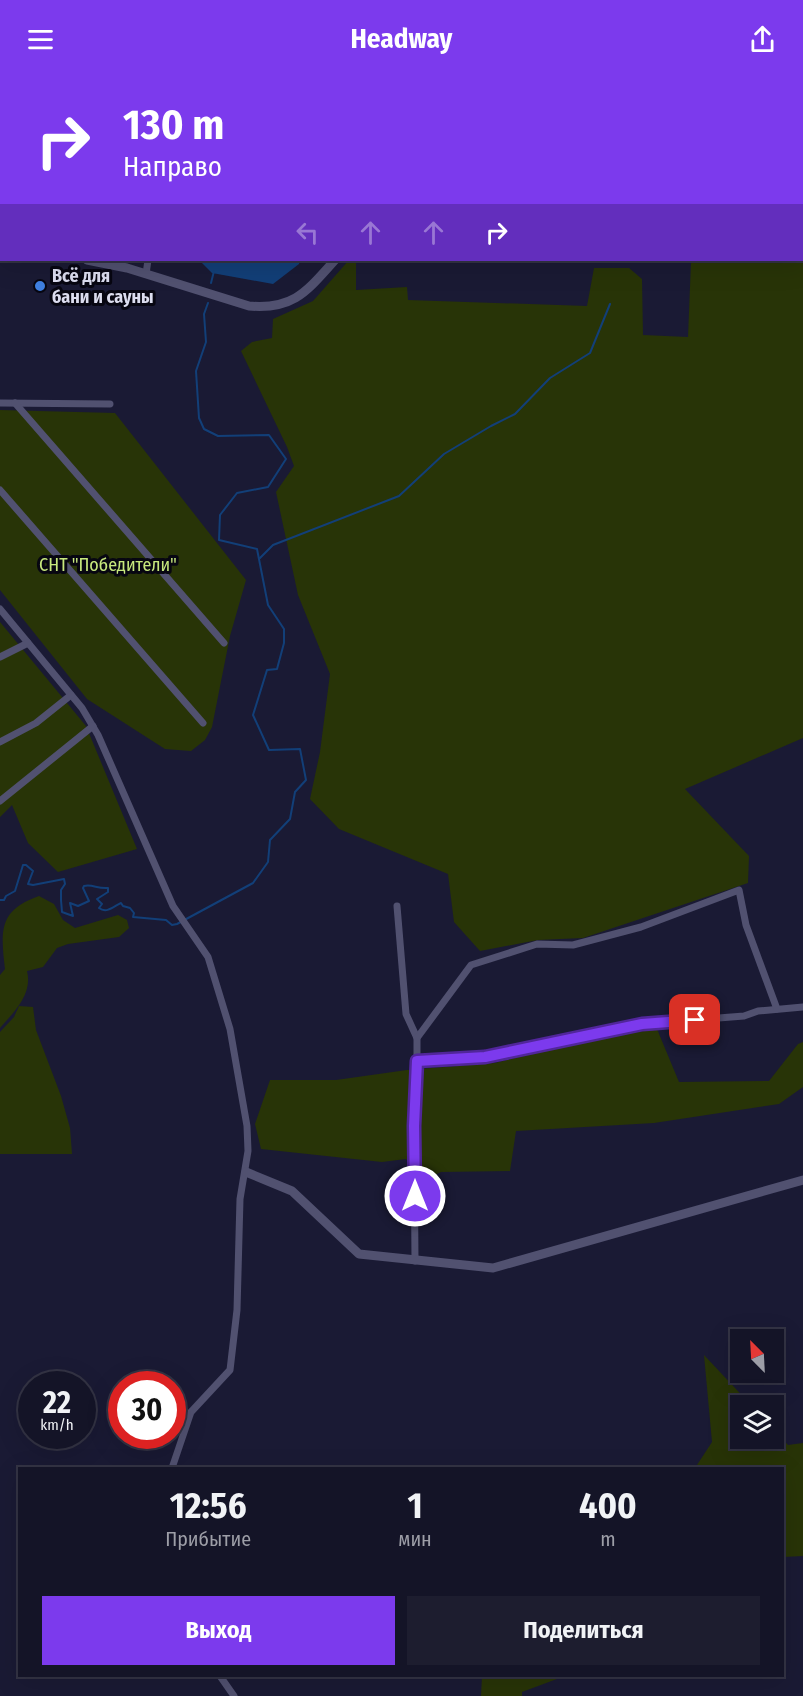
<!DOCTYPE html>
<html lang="ru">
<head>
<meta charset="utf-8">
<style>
	body { margin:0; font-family:"Fira Sans Condensed",sans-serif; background:#1d1d2f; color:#f1f3f6; height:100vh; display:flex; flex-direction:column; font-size:22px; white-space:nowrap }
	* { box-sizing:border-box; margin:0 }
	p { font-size:20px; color:#9d9ea7 }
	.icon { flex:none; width:33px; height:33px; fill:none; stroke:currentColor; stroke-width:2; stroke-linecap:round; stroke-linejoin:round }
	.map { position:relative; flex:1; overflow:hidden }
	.details { position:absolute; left:18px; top:1389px; width:766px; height:210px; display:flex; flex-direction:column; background:#141427; border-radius:0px; box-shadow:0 6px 24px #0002,0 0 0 2px #334 }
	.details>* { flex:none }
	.hud { position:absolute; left:0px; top:0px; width:804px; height:183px; box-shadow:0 6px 24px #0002,0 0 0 2px #334; background:#7c3aed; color:#fff; overflow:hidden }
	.needle { width:39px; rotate:336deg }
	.buttons { position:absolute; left:730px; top:1251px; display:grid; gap:12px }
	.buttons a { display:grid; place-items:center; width:54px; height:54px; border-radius:0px; background:#141427; box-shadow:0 6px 24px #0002,0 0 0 2px #334; font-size:30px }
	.speed { position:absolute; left:18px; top:1293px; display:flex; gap:12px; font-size:30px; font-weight:700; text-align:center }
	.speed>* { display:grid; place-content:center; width:78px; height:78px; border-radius:50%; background:#141427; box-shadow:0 6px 24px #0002,0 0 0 2px #334; line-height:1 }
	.speed small { font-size:15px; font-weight:400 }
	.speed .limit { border:9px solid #d22; background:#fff; color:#111 }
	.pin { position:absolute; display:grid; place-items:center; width:51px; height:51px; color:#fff; margin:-26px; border-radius:12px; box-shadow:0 3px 9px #0006 }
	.me { position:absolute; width:66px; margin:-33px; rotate:0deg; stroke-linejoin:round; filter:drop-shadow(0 0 4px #0008) }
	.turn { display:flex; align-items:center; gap:21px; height:126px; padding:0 24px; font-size:27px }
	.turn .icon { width:78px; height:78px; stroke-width:2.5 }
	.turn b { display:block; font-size:42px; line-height:51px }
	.lanes { display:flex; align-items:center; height:57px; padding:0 24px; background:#0003; justify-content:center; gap:30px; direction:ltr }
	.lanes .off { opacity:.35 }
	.eta { display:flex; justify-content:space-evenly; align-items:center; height:102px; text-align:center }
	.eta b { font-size:36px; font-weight:700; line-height:42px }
	.primary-button { display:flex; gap:12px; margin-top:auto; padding:12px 24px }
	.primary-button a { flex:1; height:69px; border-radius:0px; background:#7c3aed; color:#fff; font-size:24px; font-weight:700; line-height:69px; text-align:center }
	.primary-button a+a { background:#1d1d2f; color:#f1f3f6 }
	header { display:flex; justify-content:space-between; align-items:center; height:78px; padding:0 24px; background:#7c3aed; color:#fff; font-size:27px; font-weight:700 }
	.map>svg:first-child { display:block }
</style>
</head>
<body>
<header><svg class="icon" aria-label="menu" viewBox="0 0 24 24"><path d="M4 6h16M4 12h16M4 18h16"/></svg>Headway<svg class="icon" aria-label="share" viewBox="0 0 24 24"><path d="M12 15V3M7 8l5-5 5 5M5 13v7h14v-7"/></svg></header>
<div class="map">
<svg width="803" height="1618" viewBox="0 0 803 1618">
	<rect width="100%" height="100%" fill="#1a1a34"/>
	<g fill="#283407">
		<path d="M803,154V660L685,711L749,778L748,805L583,860L538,862L480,873L454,844L448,796L339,751L310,721L320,674L330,596L298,517L276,414L294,388L287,369L241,273L252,264L272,260L273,241L313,223L349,182H356V212L407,209L408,222L587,228L594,190H629L642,201L643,257L688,259L691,184L706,182H802Z"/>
		<path d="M0,332L115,335L246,502L230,558L212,649L205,662L191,673L165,671L87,621L0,512Z"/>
		<path d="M0,544L86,648L137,771L58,794L28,765L12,727L0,739Z"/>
		<path d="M39,818L54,826L63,842L75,850L118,837L127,842L129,850L119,859L68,866L57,870L43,889L27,893C33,916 14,934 0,950V897L5,891C0,850 0,832 39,818Z"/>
		<path d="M19,928L33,929L36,952L61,1018L70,1050L72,1076H0V954L14,939Z"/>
		<path d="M657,951L679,1004L769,1003L798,966L803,964V1009L779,1026L654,1045L516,1053L510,1093L441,1094L421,1104L406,1081L382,1084L261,1071L255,1046L270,1002H336L407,992L495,985L583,963Z"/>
		<path d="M704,1277L751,1327L741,1328V1360H774V1352L788,1367L803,1365V1478L783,1479V1390H695L712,1364Z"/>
		<path d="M482,1598H565L522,1614V1618H481Z"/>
	</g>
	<path fill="#123f78" d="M199,182H300L299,186L273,206L212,195Z"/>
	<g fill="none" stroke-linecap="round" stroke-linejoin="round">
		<g stroke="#123f78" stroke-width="2">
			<path d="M211,205L214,193"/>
			<path d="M260,480L273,467L399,418L444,376L491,348L515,336L550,300L590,275L610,226"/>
			<path d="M0,822H4L6,818L15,813L23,787H26L33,793L28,806L33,807L64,801L65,806L61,812V822L62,834L73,838L70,825L78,828L89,823L83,810L84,808C93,806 97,811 108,810V814L97,821L102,826L99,830C107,836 114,828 121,825L123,828L130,830L134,835L133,839L166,842L172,847L177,846L253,805L268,784L270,762L290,741L295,714L306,702L300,671L269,672L253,637L267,592L277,591L284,565V551L268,527L257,471L219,462L220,437L237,415L268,409L286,381L269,357L218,358L204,351L199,340L196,293L206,264L204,236L208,225"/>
		</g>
		<g stroke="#515170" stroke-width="7">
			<path d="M158,2V0"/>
			<path d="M146,196L148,182"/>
			<path d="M0,325L110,326"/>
			<path d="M15,325L224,565"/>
			<path d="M0,412L203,645"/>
			<path d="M0,531L82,630L98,657L173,828L208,879L230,951L247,1048L248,1073L240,1121L237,1232L230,1292L191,1334L172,1390"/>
			<path d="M0,579L28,565"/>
			<path d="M0,664L36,645L71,617"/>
			<path d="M0,723L93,648"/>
			<path d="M397,828L406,936L417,960"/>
			<path d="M417,983L485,979L642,946L744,938L758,933L803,929"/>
			<path d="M415,1183L414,1048L417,991V960L471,887L537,866L573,867L641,849L739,812L746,847L777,931"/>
			<path d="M220,1598L234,1618"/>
		</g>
		<g stroke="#515170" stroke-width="9">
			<path d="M350,2V0"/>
			<path d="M509,2L510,0"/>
			<path d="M0,163H2"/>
			<path d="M87,182L127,190L249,228C294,232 307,213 335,182"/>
			<path d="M246,1094L292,1113L359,1176L493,1190L803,1102"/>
		</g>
	</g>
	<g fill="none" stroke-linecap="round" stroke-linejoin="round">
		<defs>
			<path id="route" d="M415,1118L414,1048L417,983L485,979L642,946L695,942"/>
		</defs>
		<use href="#route" stroke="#51269a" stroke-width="15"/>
		<use href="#route" stroke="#7c3aed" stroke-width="10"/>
	</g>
	<circle fill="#3f7fe0" stroke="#070611" stroke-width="2" cx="40" cy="208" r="6"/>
	<g text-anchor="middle" stroke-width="6" stroke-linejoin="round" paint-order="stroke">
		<g font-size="18" font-weight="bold" fill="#dcddef" stroke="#070611" text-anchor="start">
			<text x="52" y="204">Всё для<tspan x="52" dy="21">бани и сауны</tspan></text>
		</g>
		<g font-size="18" fill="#c7e87d" stroke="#070611">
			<text x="108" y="493">СНТ "Победители"</text>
		</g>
	</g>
</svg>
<div class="buttons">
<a><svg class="needle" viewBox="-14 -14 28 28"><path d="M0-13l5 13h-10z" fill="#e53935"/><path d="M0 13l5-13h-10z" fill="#9d9ea7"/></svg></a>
<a><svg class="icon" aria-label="layers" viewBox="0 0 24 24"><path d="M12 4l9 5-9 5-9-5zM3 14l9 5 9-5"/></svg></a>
</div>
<div class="speed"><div>22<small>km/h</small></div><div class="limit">30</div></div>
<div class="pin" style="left:695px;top:942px;background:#d93025"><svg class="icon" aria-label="arrive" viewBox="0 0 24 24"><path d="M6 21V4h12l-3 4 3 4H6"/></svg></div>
<svg class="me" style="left:415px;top:1118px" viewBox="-20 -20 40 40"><circle r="17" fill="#7c3aed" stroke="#fff" stroke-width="3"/><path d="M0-11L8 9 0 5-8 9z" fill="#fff"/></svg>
<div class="hud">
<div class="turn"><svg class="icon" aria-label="right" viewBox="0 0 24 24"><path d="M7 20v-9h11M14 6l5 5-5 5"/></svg><div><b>130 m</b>Направо</div></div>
<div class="lanes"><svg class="icon off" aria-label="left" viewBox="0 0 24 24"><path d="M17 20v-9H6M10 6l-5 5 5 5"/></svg><svg class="icon off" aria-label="ahead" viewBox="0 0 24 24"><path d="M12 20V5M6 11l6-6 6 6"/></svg><svg class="icon off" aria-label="ahead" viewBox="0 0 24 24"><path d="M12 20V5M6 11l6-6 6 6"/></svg><svg class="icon" aria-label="right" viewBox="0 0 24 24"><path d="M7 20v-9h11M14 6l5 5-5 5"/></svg></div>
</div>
<section class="details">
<div class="eta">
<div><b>12:56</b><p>Прибытие</p></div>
<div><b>1</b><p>мин</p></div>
<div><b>400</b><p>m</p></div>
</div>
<div class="primary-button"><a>Выход</a><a>Поделиться</a></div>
</section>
</div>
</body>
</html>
